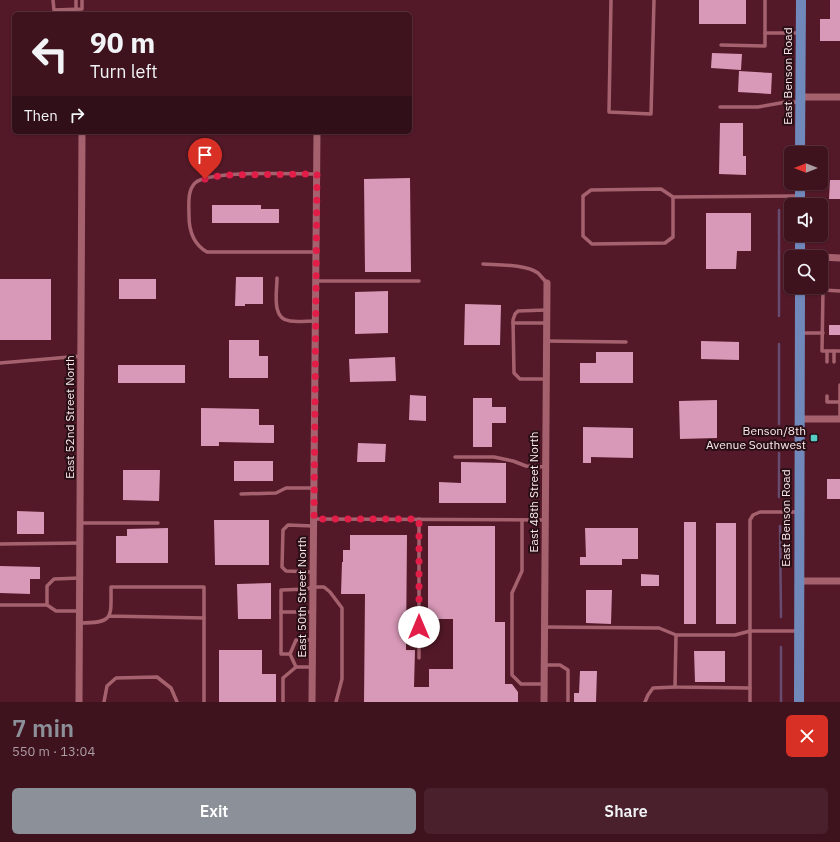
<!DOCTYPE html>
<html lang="en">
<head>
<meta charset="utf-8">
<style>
	body { margin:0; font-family:"IBM Plex Sans",sans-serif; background:#49202b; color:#f1f3f6; height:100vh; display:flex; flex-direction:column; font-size:15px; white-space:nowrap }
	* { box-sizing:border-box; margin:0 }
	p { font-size:13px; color:#ad9ea4 }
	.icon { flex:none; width:22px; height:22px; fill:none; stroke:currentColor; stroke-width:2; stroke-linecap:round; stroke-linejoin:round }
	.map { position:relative; height:702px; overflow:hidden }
	.sheet { display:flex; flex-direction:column; background:#3e131e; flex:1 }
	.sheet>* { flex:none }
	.top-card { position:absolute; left:12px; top:12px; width:400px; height:122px; border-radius:6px; box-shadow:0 1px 3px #0004,0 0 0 1px #57323c; background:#3e131e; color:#f1f3f6; overflow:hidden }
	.needle { width:26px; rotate:270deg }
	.fabs { position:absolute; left:784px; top:146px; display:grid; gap:8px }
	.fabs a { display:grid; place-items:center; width:44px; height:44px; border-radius:6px; background:#3e131e; box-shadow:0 1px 3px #0004,0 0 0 1px #57323c; font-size:20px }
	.pin { position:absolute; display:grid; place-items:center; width:34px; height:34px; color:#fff; margin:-41px -17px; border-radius:50% 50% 50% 0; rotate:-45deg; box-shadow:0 0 4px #0007 }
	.pin .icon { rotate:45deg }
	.me { position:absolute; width:44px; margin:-22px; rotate:0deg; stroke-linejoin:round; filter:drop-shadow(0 0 3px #0008) }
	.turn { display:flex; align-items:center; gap:14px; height:84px; padding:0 12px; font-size:18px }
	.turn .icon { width:52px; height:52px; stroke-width:2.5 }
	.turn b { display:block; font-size:28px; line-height:34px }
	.then { display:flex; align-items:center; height:38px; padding:0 12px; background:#0003; gap:8px; font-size:15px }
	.round { display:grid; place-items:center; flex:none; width:42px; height:42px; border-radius:6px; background:#49202b }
	.head { display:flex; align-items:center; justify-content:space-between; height:68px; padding:0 12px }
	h1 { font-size:24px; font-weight:600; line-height:30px; color:#8c9099 }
	.button { display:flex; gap:8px; margin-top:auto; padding:8px 12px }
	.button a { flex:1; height:46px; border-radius:6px; background:#8c9099; color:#fff; font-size:16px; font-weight:600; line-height:46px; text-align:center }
	.button a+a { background:#49202b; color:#f1f3f6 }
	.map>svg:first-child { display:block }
</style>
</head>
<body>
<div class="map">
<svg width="840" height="702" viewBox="0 0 840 702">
	<rect width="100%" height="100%" fill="#531928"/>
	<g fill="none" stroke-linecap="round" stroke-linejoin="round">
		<g stroke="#674b71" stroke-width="2.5">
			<path d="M779,316V210"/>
			<path d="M779,344V424"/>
			<path d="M779,453V497"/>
			<path d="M780,526L781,617"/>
			<path d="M781,702V647"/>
		</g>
	</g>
	<g fill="#d898b7">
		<rect x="699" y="0" width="47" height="24"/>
		<path d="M830,0H840V41H820V19H830Z"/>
		<path d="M712,53L742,54L741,70L711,68Z"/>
		<path d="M739,71L772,73L771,94L738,92Z"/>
		<path d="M720,123H743V156H746V175L719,174Z"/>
		<path d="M410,178L411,272H365L364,179Z"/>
		<path d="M830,180H840V199H829Z"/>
		<path d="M212,205H261V209H279V223H212Z"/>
		<path d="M706,213H751V251H737L736,269H706Z"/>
		<path d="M236,277H263V304H245V306H235Z"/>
		<rect x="0" y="279" width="51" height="61"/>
		<rect x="119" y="279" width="37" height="20"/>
		<path d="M388,291V333L355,334V292Z"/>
		<path d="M465,304L501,305L500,345H464Z"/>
		<rect x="829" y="325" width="11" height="10"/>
		<path d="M229,340H259V356H268V378H229Z"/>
		<path d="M701,341L739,342V360L701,359Z"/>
		<path d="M596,352H633V383H580V363H596Z"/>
		<path d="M395,357L396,381L350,382L349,359Z"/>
		<rect x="118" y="365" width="67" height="18"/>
		<path d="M410,395L426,396V421L409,420Z"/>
		<path d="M473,398H492V407H506V423H492V447H473Z"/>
		<path d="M717,400V438L680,439L679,401Z"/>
		<path d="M201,408L259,409V425H274V443L219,442V446H201Z"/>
		<path d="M583,427L633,428V458L591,457V463H583Z"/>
		<path d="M358,443L386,444L385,462H357Z"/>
		<rect x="234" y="461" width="39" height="20"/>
		<path d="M461,462L506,463V503H439V482L461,483Z"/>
		<path d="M123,470H160L159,501L123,500Z"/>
		<rect x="827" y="479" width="13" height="20"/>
		<path d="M17,511L44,512V534H17Z"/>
		<path d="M214,520H269V565H215Z"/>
		<rect x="684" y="522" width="12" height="102"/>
		<rect x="716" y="523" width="20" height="101"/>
		<path d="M428,526H495V622H505V684H512L518,692V702H364L365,594H341L342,562H343V550H350V535H407L406,650H415L414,687H429V669H453V619H428Z"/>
		<path d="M168,528V563H116V536H127V529Z"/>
		<path d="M585,528H638V559H622V565H580V557H586Z"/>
		<path d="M0,566L40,567V579H30V594L0,593Z"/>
		<path d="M641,574L659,575V586H641Z"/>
		<path d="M271,583V619H238L237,584Z"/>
		<path d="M586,590H612L611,624L586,623Z"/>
		<path d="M219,650H262V674H276V702H219Z"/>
		<path d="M694,651H725V682H695Z"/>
		<path d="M580,671H597L596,702H574V693H579Z"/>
	</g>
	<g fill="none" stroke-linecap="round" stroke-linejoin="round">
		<g stroke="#a5626e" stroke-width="3.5">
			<path d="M53,0L54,10L82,9V0"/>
			<path d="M611,0L609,112L651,114L654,0"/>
			<path d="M765,0V33H800"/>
			<path d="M76,9V0"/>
			<path d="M721,45L765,46V33"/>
			<path d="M720,107H758L786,102H799"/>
			<path d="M673,197V237L665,243L592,244L583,236V196L591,190L661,189L673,197L799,196"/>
			<path d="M316,252H207C193,244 189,231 189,216C189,205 187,191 195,183C209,170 294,174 317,174"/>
			<path d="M483,264C498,265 526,264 538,273C541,276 544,280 547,283"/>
			<path d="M277,278C277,292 271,319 290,321C298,322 307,321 315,321"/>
			<path d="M316,281H419"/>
			<path d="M802,290H823"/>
			<path d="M840,291L823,290L822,351H840"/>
			<path d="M513,323H546"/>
			<path d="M801,333H823"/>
			<path d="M546,341L626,342"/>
			<path d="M827,351V362"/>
			<path d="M834,362V351"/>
			<path d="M0,363L81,356"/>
			<path d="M546,379H520L514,373L513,320L515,314L518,311L546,310"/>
			<path d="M827,396V402H840"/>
			<path d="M840,419V385"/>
			<path d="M455,457H494L513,461L526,466L546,467"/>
			<path d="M241,494L276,493L286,488H314"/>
			<path d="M314,519L545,520"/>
			<path d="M522,520V571L512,593V675L521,684H544"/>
			<path d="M80,523H158"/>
			<path d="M0,544L80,543"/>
			<path d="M313,572L286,571L282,567L283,530L288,525L313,526"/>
			<path d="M0,605H47"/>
			<path d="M80,611H56L47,605V586L54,579L80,578"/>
			<path d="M281,612H313"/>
			<path d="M204,618V702"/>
			<path d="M80,623C114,623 111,618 111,587H204V618L109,616"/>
			<path d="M544,627L659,628L676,635"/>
			<path d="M290,654H281V590L307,589L313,587H324L330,592L342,608V679L336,702"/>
			<path d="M419,658V519"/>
			<path d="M545,665H560L568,670V702"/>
			<path d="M312,667H296L290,654L296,640H313"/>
			<path d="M750,688L675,687L676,635H735L750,631H798"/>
			<path d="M104,702L107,686L116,678L157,677L171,688L177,702"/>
			<path d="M283,702V678L296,667"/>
			<path d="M645,702L648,695L653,688L675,687"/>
			<path d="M750,702V520L753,515L760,512H798"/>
		</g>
		<g stroke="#a5626e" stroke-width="7">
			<path d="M800,97H840"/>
			<path d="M821,257L840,258"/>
			<path d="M799,419H840"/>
			<path d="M799,581H840"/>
			<path d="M79,702L82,132"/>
			<path d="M312,702L317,132"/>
			<path d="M544,702L547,283"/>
		</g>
		<g stroke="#7188ba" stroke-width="10">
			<path d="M800,153L801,0"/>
			<path d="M800,205V183"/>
			<path d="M800,257V235"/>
			<path d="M799,702L800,287"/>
		</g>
	</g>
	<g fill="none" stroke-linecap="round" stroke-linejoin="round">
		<path stroke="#e11d48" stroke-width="7" stroke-dasharray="0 12.6" d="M205,179L223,175L317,174L314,519H419V627"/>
	</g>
	<rect fill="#55cec5" stroke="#290f15" stroke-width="1.5" x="810" y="434" width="8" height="8" rx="2"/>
	<g text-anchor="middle" stroke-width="4" stroke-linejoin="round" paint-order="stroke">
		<g font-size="12" fill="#faeaec" stroke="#290f15">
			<text transform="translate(788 76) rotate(-90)" y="4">East Benson Road</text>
			<text transform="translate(70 417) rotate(-90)" y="4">East 52nd Street North</text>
			<text transform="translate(534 492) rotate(-90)" y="4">East 48th Street North</text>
			<text transform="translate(786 518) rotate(-90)" y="4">East Benson Road</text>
			<text transform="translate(302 597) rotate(-90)" y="4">East 50th Street North</text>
		</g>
		<g font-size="12" fill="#faeaec" stroke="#290f15" text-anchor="end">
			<text x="806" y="435">Benson/8th<tspan x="806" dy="14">Avenue Southwest</tspan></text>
		</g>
	</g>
</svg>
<div class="fabs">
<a><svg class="needle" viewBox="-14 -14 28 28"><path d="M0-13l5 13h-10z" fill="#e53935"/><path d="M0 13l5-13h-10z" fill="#ad9ea4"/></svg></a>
<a><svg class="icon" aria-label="sound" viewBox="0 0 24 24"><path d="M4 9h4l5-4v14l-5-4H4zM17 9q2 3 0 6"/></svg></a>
<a><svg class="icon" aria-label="search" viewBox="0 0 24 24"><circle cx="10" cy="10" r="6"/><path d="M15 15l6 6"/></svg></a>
</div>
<div class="pin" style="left:205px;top:179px;background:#d93025"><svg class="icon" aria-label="arrive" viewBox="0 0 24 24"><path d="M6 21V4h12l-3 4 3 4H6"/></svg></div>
<svg class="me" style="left:419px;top:627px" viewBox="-20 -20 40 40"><circle r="19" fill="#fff"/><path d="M0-13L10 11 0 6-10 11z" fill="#e11d48"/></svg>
<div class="top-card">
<div class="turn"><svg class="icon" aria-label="left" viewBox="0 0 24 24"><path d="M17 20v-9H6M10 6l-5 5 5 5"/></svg><div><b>90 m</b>Turn left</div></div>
<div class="then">Then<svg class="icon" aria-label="right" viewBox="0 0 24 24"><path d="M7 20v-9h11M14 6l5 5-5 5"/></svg></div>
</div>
</div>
<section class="sheet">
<div class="head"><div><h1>7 min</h1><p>550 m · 13:04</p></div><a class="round" style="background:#d93025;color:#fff"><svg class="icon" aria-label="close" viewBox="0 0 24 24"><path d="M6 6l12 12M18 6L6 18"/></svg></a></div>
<div class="button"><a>Exit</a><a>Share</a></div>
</section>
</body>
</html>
